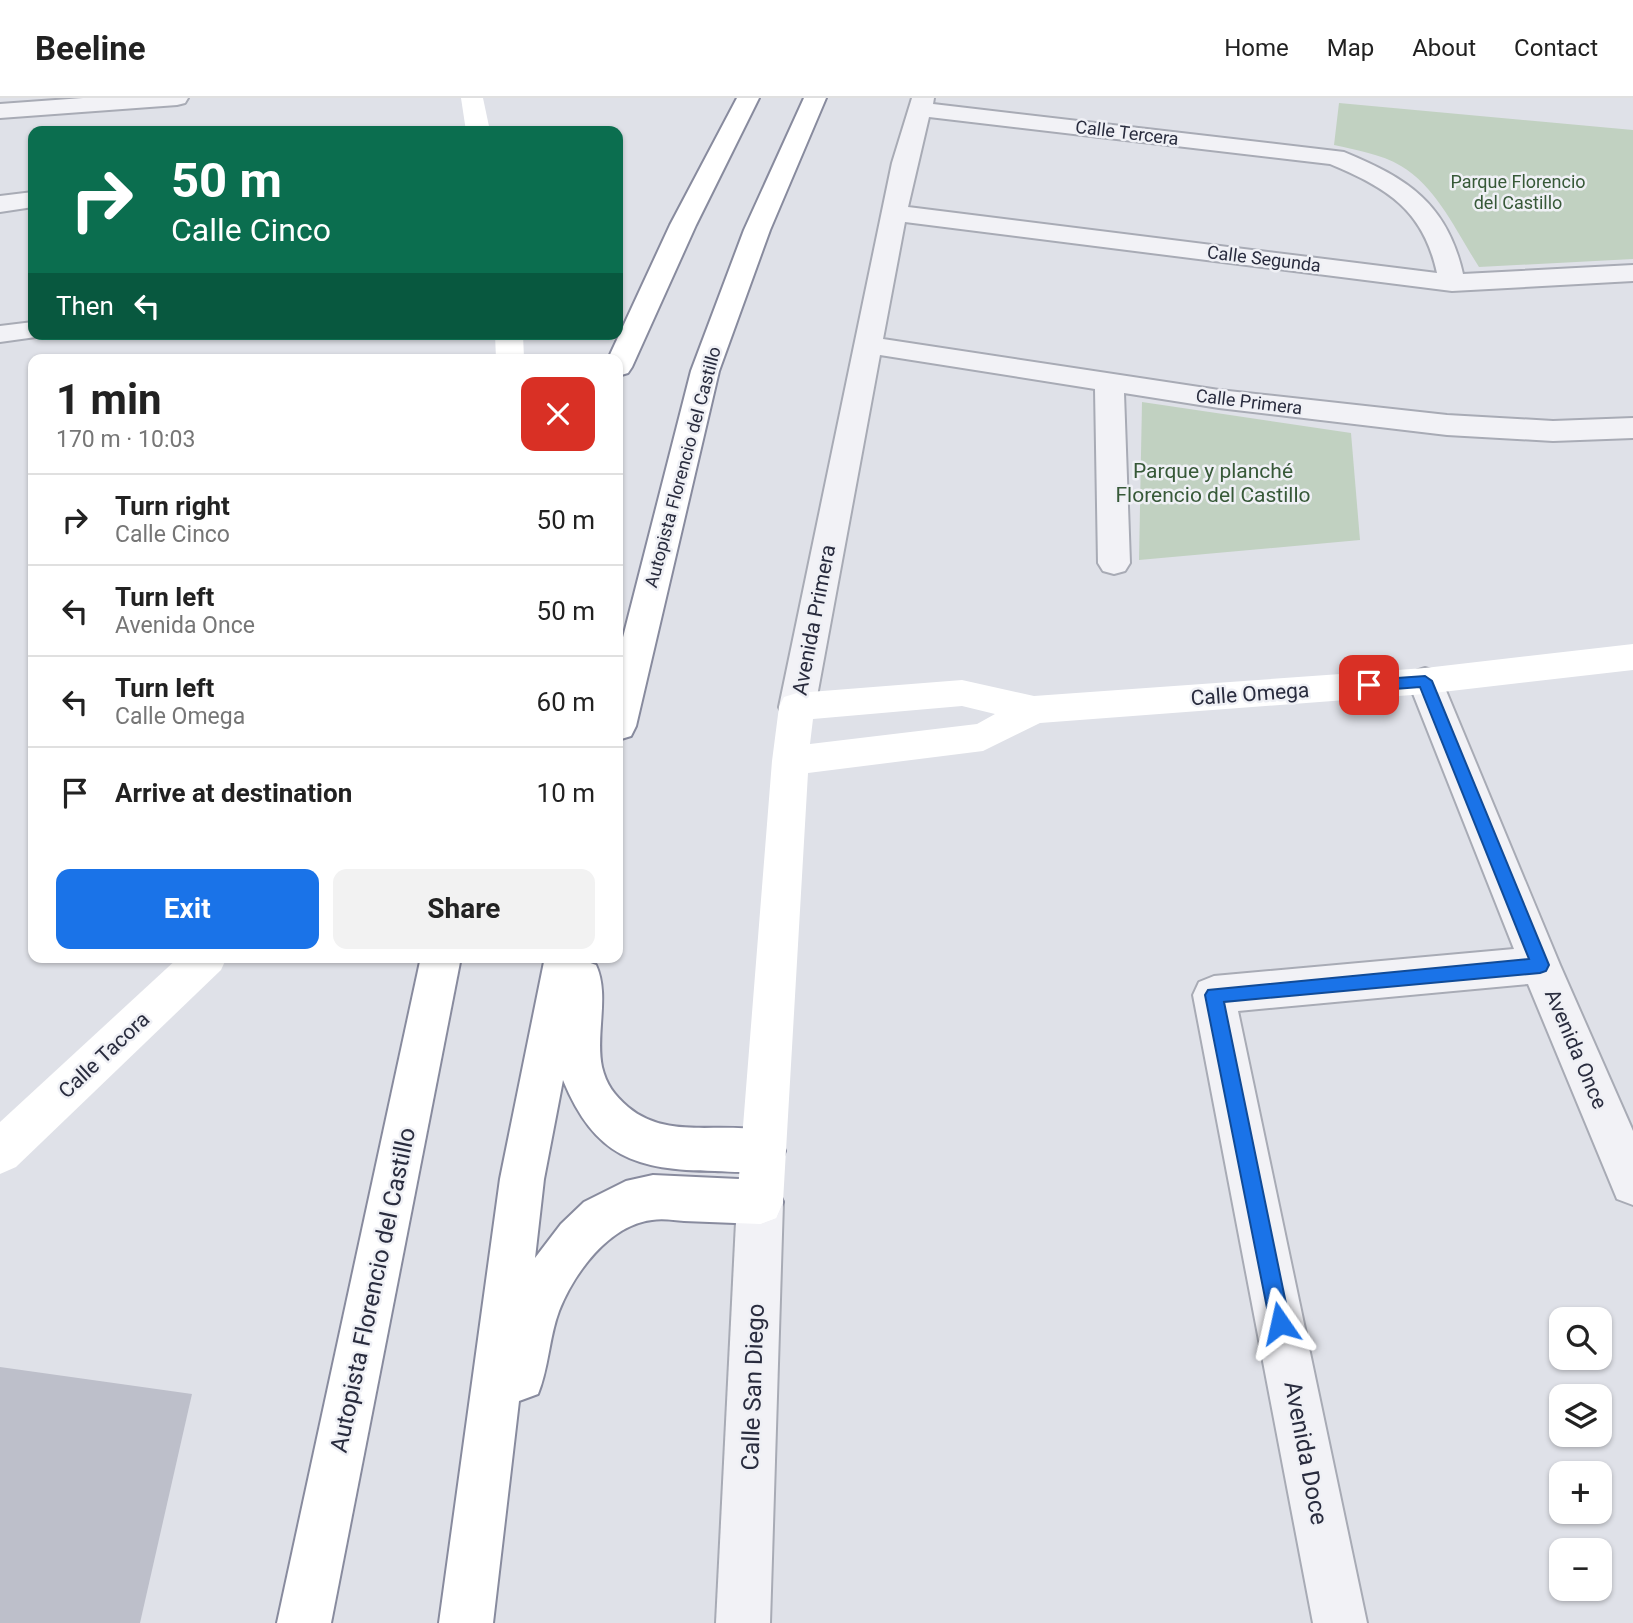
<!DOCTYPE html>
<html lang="en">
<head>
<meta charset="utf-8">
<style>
	body { margin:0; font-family:Roboto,sans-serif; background:#f2f2f2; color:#222; height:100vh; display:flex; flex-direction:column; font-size:26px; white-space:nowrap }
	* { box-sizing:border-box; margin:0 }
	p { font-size:23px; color:#767676 }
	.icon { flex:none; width:38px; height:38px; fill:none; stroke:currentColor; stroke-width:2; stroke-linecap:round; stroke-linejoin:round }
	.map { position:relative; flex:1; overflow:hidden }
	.panel { position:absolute; left:28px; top:256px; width:595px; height:609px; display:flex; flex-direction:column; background:#fff; border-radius:14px; box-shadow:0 2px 5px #0004 }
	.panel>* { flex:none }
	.hud { position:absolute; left:28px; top:28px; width:595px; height:214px; border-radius:14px; box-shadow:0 2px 5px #0004; background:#0b6e4f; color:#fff; overflow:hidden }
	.buttons { position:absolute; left:1549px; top:1209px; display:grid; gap:14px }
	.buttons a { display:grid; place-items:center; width:63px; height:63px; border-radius:14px; background:#fff; box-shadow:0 2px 5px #0004; font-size:35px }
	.pin { position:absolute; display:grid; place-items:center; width:60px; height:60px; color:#fff; margin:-30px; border-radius:14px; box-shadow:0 4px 10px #0006 }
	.me { position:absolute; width:77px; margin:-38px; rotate:349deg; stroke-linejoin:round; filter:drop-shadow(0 0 5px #0008) }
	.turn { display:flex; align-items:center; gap:24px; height:147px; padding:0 28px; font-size:32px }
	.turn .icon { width:91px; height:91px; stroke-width:2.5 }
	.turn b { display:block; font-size:49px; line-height:60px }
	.then { display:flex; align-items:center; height:66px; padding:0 28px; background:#0003; gap:14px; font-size:26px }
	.round { display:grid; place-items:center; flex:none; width:74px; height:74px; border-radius:14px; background:#f2f2f2 }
	.overview { display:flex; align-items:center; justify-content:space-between; height:119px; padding:0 28px }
	h1 { font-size:42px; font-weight:700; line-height:52px }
	.primary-button { display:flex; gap:14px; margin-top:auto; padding:14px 28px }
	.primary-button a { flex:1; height:80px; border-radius:14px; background:#1a73e8; color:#fff; font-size:28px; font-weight:700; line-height:80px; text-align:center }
	.primary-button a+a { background:#f2f2f2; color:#222 }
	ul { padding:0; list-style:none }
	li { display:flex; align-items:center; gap:21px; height:91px; padding:0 28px; border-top:2px solid #e0e0e0 }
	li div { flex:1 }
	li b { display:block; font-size:26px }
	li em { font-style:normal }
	header { display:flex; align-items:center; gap:42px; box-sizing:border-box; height:98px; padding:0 35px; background:#fff; border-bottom:2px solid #e0e0e0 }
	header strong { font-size:33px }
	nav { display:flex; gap:38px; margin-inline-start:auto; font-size:24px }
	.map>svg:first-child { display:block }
</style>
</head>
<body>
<header>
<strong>Beeline</strong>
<nav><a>Home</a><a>Map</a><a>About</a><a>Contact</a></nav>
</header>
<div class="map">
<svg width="1633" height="1525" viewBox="0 0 1633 1525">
	<rect width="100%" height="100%" fill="#dfe1e8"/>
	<g fill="#c1d1c1">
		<path d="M1339,5L1633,32V161L1479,169C1457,135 1437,89 1401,68C1381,56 1356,52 1334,47Z"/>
		<path d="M1142,304L1351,335L1360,442L1139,462Z"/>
	</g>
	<path fill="#bdbfca" d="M0,1269L192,1296L140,1525H0Z"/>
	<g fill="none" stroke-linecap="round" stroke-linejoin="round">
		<defs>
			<g id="street">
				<path d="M83,0H188L185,5L177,7L0,20V6Z"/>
				<path d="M912,0H934L933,6L1344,54C1407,80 1447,105 1463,176L1633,167V183L1452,193L905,124L883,241L1219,292L1447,317L1553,323L1633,320V340L1553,343L1447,337L1219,310L1124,295L1130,465L1125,473L1114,476L1103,473L1098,465L1095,291L880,257L815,609L810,619L797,623L784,619L779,609L892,65ZM929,19L1330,66C1387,90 1423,111 1437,175L908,109Z"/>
				<path d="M33,94V109L0,114V98Z"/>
				<path d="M33,224V236L43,238L0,244V228Z"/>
				<path d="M1425,570L1437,574L1442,583L1560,867L1633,1033V1107L1617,1101L1528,886L1238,913L1367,1525H1313L1193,897L1199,884L1214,878L1514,851L1408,583L1413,574Z"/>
				<path d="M760,1082L776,1088L783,1104L770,1525H716L737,1104L744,1088Z"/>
			</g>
			<g id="highway">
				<path d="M737,0H759L696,127L632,269L628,275L618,278V261H608L670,127Z"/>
				<path d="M804,0H826L770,132L719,273L636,628L631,638L618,642V559L691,273L744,132Z"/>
				<path d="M421,859H461L331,1525H277Z"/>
				<path d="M545,859H585V863L596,867C610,897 595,936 602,969C606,986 614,997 628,1009C672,1046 730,1018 779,1038L785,1053L779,1068C758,1076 738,1074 715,1073C635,1072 595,1059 563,982L544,1081L535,1160L561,1126L584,1104L626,1083L653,1077L760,1082L776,1088L783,1104L776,1120L760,1126C735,1125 710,1124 684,1123C674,1122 662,1120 652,1122C609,1127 574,1175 559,1213C549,1239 549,1269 538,1296L519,1303L493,1525H439L500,1081Z"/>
			</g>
		</defs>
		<use href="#street" stroke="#a8abb5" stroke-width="4"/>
		<use href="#highway" stroke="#888b9e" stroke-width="4"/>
		<use href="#street" fill="#f2f2f6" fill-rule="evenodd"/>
		<g fill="#fff" fill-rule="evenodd">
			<path d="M461,0H483L490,33H466Z"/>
			<path d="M495,236H523L524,261H496Z"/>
			<path d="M1633,546V572L1425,596L1040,625L983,653L808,675L783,1104L776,1120L760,1126L744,1120L737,1104L772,663L779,609L784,599L797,595L962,582L1034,598L1425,570ZM962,608L995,616L977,626L810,646L813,621Z"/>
			<path d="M179,859H227L221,872L16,1069L0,1076V1024Z"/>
		</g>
		<use href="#highway" fill="#fff" fill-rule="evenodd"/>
	</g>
	<path fill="#1a73e8" stroke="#114b97" stroke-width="2" d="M1425,578L1432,583L1549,867L1546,873L1540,875L1224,904L1290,1225L1287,1232L1280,1235L1273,1232L1270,1225L1205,897L1208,892L1529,861L1420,589L1369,593L1362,587L1369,582Z"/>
	<g text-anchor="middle" stroke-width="5" stroke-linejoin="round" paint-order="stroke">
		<g font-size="18" fill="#292c3e" stroke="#eff0f5">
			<text transform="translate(1127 35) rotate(7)" y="6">Calle Tercera</text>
			<text transform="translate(1264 161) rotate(7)" y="6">Calle Segunda</text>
			<text transform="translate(1249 304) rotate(7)" y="6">Calle Primera</text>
			<text transform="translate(683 369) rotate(-75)" y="6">Autopista Florencio del Castillo</text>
		</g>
		<g font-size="18" fill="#375938" stroke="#eff0f5">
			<text x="1518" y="90">Parque Florencio<tspan x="1518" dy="21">del Castillo</tspan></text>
		</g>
		<g font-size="21" fill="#375938" stroke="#eff0f5">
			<text x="1213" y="380">Parque y planché<tspan x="1213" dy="24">Florencio del Castillo</tspan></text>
		</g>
		<g font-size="21" fill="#292c3e" stroke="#eff0f5">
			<text transform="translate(814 522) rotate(-79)" y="7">Avenida Primera</text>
			<text transform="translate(1250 596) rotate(-4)" y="7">Calle Omega</text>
			<text transform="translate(1576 951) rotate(67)" y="7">Avenida Once</text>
			<text transform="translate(104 957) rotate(-43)" y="7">Calle Tacora</text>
		</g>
		<g font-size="24" fill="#292c3e" stroke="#eff0f5">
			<text transform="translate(373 1192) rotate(-78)" y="8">Autopista Florencio del Castillo</text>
			<text transform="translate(753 1289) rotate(-88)" y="8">Calle San Diego</text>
			<text transform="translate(1306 1355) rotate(79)" y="8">Avenida Doce</text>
		</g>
	</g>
</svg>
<div class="buttons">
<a><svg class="icon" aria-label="search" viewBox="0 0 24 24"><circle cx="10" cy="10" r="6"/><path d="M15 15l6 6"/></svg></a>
<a><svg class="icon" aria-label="layers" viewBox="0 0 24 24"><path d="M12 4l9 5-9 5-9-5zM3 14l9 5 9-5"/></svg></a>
<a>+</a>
<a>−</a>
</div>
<div class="pin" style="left:1369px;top:587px;background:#d93025"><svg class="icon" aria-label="arrive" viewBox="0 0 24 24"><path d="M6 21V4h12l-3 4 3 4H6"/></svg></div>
<svg class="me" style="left:1280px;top:1225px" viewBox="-20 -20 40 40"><path d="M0-17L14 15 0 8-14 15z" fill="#1a73e8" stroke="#fff" stroke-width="4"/></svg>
<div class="hud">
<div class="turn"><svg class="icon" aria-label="right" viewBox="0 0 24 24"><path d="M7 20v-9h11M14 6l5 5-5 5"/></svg><div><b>50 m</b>Calle Cinco</div></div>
<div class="then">Then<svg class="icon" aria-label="left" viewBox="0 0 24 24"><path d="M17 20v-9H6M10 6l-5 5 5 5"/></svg></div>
</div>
<section class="panel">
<div class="overview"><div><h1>1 min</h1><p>170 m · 10:03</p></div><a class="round" style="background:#d93025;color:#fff"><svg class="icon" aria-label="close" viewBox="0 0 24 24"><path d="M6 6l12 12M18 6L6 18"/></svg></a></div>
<ul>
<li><svg class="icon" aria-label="right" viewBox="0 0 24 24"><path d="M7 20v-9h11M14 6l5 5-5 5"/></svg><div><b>Turn right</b><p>Calle Cinco</p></div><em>50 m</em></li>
<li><svg class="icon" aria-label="left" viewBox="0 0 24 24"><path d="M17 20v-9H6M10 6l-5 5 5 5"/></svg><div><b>Turn left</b><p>Avenida Once</p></div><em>50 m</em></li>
<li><svg class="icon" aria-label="left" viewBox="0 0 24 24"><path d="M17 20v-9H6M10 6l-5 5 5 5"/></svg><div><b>Turn left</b><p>Calle Omega</p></div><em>60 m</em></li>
<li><svg class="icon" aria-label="arrive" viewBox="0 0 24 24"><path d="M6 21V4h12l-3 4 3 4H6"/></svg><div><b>Arrive at destination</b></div><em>10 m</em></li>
</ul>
<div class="primary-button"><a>Exit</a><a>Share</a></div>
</section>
</div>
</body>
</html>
